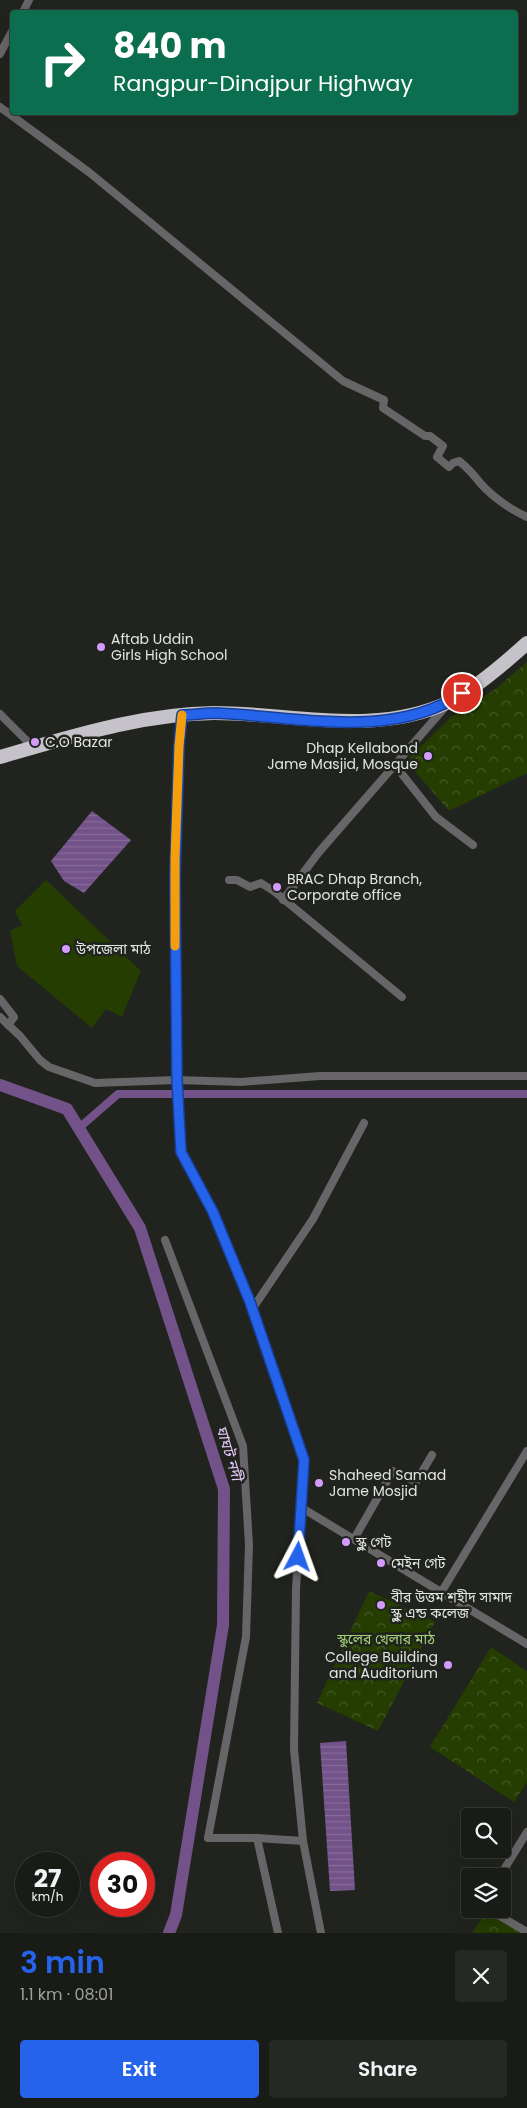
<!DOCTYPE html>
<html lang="en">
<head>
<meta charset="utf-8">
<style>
	body { margin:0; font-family:Poppins,"Noto Sans Bengali",sans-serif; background:#262823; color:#f1f3f6; height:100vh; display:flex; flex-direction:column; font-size:19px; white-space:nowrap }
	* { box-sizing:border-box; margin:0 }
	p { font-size:16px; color:#9fa1a1 }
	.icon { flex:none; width:28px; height:28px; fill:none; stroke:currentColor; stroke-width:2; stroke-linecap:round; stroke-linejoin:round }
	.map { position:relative; height:1933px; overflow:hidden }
	.drawer { display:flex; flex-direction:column; background:#191b16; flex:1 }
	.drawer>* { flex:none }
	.top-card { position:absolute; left:10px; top:10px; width:508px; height:105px; border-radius:5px; box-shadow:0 5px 20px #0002,0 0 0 1px #373935; background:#0b6e4f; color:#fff; overflow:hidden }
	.tools { position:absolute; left:461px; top:1808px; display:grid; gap:10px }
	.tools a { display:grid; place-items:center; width:50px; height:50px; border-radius:5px; background:#191b16; box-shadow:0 5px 20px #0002,0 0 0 1px #373935; font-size:25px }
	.speed { position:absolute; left:15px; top:1852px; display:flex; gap:10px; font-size:25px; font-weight:700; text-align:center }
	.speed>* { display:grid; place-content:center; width:65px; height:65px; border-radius:50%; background:#191b16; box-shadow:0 5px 20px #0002,0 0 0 1px #373935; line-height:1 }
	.speed small { font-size:12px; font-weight:400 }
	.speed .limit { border:8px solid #d22; background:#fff; color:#111 }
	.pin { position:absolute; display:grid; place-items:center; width:42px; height:42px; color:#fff; margin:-21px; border:2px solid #fff; border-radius:50%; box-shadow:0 1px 5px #0007 }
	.me { position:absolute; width:55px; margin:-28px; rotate:4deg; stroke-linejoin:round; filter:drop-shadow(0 0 4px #0008) }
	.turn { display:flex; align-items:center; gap:18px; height:105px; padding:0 20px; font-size:22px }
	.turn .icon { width:65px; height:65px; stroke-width:2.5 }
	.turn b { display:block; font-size:35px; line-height:42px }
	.round { display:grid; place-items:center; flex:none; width:52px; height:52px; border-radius:5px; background:#262823 }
	.summary { display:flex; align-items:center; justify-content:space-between; height:85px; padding:0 20px }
	h1 { font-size:30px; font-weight:600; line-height:38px; color:#2563eb }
	.cta { display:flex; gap:10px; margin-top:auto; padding:10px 20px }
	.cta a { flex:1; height:58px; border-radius:5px; background:#2563eb; color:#fff; font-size:20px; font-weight:600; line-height:58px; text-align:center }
	.cta a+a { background:#262823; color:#f1f3f6 }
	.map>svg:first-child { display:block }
</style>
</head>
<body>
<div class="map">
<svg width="527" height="1933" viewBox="0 0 527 1933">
	<defs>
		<pattern id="park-crowns" width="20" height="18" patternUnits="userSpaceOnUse" patternTransform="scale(1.25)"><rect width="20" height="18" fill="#253d01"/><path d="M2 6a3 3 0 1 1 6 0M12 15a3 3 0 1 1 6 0" fill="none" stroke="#445926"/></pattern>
		<pattern id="water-rules" width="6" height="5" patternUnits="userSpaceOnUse" patternTransform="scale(1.25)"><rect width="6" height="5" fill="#725289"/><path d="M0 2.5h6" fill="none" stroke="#866b99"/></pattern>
	</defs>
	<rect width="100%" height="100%" fill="#21241e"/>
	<g fill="url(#park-crowns)">
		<path d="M527,662V773L449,811L406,761L451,717L494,690Z"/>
		<path d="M369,1591L435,1622L378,1731L317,1703Z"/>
		<path d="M491,1647L527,1671V1782L514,1802L430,1747Z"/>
		<path d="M486,1912L523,1933H472Z"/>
	</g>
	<path fill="#253d01" d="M46,880L141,971L122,1017L106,1009L92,1028L17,966L10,931L22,925L15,911Z"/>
	<g fill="url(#water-rules)">
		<path d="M92,811L131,840L84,893L64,881L51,861Z"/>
		<path d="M346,1741L355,1890L330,1891L320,1743Z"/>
	</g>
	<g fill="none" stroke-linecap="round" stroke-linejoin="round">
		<path stroke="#725289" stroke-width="8" d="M79,1128L118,1094H527"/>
		<path stroke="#725289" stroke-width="12" d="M0,1085L67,1109L140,1228L224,1489L223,1625L176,1915L169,1933"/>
		<g stroke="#676568" stroke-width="8">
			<path d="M23,12L29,0"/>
			<path d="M0,54L12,31"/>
			<path d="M0,107L90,173L343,381L384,400L383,408L425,436H430L443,446L437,457L449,467L453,463L459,461C468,468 474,475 481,484C493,497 511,510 527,517"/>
			<path d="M0,714L33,747"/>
			<path d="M182,715L179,746L175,877L177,1080L181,1153L213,1213L250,1302L304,1460L296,1589L294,1749L303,1841L321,1933"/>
			<path d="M394,764L436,817L473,845"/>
			<path d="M229,880H237L250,887L261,883L275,892L402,997"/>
			<path d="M283,900L319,852L446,706"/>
			<path d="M0,999L14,1017L8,1025"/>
			<path d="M0,1017L20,1036L40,1060L49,1067L95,1083L177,1080L241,1082L320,1076H527"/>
			<path d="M165,1240L243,1446L249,1545L246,1637L208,1838H257L278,1933"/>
			<path d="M253,1308L313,1219L364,1123"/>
			<path d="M302,1508L527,1644"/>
			<path d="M354,1539L393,1471L416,1482L432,1455"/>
			<path d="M442,1591L527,1451"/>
			<path d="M257,1838L303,1841"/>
			<path d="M500,1876L527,1832"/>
			<path d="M488,1909L527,1932"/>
		</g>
		<path stroke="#c6c2ca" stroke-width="14" d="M0,757C70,737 140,714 214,713C292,713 375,737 449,702C475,689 506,662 527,643"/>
	</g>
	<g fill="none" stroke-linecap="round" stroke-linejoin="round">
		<defs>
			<path id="route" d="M298,1557L304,1460L250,1302L213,1212L181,1152L177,1080L175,877L179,746L182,715C193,715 205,713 216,713C294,716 394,741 462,693"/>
		</defs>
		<use href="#route" stroke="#184099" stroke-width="12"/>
		<use href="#route" stroke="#2563eb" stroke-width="9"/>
		<path stroke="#f59e0b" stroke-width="9" d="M175,946V858L179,746L182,715"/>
	</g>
	<g fill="#d39cfc" stroke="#21241e" stroke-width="2">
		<circle cx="101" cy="647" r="5"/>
		<circle cx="35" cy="742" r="5"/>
		<circle cx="428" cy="756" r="5"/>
		<circle cx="277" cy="887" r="5"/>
		<circle cx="66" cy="949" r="5"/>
		<circle cx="319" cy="1483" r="5"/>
		<circle cx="346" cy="1542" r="5"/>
		<circle cx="381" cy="1563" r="5"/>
		<circle cx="381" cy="1605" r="5"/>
		<circle cx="448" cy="1665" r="5"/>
	</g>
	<g text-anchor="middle" stroke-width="5" stroke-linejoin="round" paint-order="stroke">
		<g font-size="14" fill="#e2e4e0" stroke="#21241e" text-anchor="start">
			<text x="111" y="644">Aftab Uddin<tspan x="111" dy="16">Girls High School</tspan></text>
			<text x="45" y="747">C.O Bazar</text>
			<text x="418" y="753" text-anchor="end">Dhap Kellabond<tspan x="418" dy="16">Jame Masjid, Mosque</tspan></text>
			<text x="287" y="884">BRAC Dhap Branch,<tspan x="287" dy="16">Corporate office</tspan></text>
			<text x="76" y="954">উপজেলা মাঠ</text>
			<text x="329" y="1480">Shaheed Samad<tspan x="329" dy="16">Jame Mosjid</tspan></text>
			<text x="356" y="1547">স্কুল গেট</text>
			<text x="391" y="1568">মেইন গেট</text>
			<text x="391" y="1602">বীর উত্তম শহীদ সামাদ<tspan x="391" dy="16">স্কুল এন্ড কলেজ</tspan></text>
			<text x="438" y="1662" text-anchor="end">College Building<tspan x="438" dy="16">and Auditorium</tspan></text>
		</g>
		<g font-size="14" fill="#a6d17b" stroke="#21241e">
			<text x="386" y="1644">স্কুলের খেলার মাঠ</text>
		</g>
		<g font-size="15" font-style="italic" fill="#e5c9fb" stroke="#21241e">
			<text transform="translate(229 1453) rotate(73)" y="5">ঘাঘট নদী</text>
		</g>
	</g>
</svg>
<div class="tools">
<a><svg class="icon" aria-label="search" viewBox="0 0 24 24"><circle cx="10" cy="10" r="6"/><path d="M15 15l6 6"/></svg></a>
<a><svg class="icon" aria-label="layers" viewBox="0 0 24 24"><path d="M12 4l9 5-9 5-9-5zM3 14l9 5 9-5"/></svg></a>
</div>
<div class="speed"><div>27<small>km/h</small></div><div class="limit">30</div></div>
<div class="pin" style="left:462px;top:693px;background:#d93025"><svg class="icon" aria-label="arrive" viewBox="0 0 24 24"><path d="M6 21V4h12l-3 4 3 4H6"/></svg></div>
<svg class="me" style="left:298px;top:1557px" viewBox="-20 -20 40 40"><path d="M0-17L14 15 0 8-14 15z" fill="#2563eb" stroke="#fff" stroke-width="4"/></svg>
<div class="top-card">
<div class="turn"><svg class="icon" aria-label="right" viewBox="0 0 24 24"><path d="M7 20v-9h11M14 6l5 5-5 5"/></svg><div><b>840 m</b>Rangpur-Dinajpur Highway</div></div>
</div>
</div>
<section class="drawer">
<div class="summary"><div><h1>3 min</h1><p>1.1 km · 08:01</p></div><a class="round"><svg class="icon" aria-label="close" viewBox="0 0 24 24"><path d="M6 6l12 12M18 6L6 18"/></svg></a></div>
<div class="cta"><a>Exit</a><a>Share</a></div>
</section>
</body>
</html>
